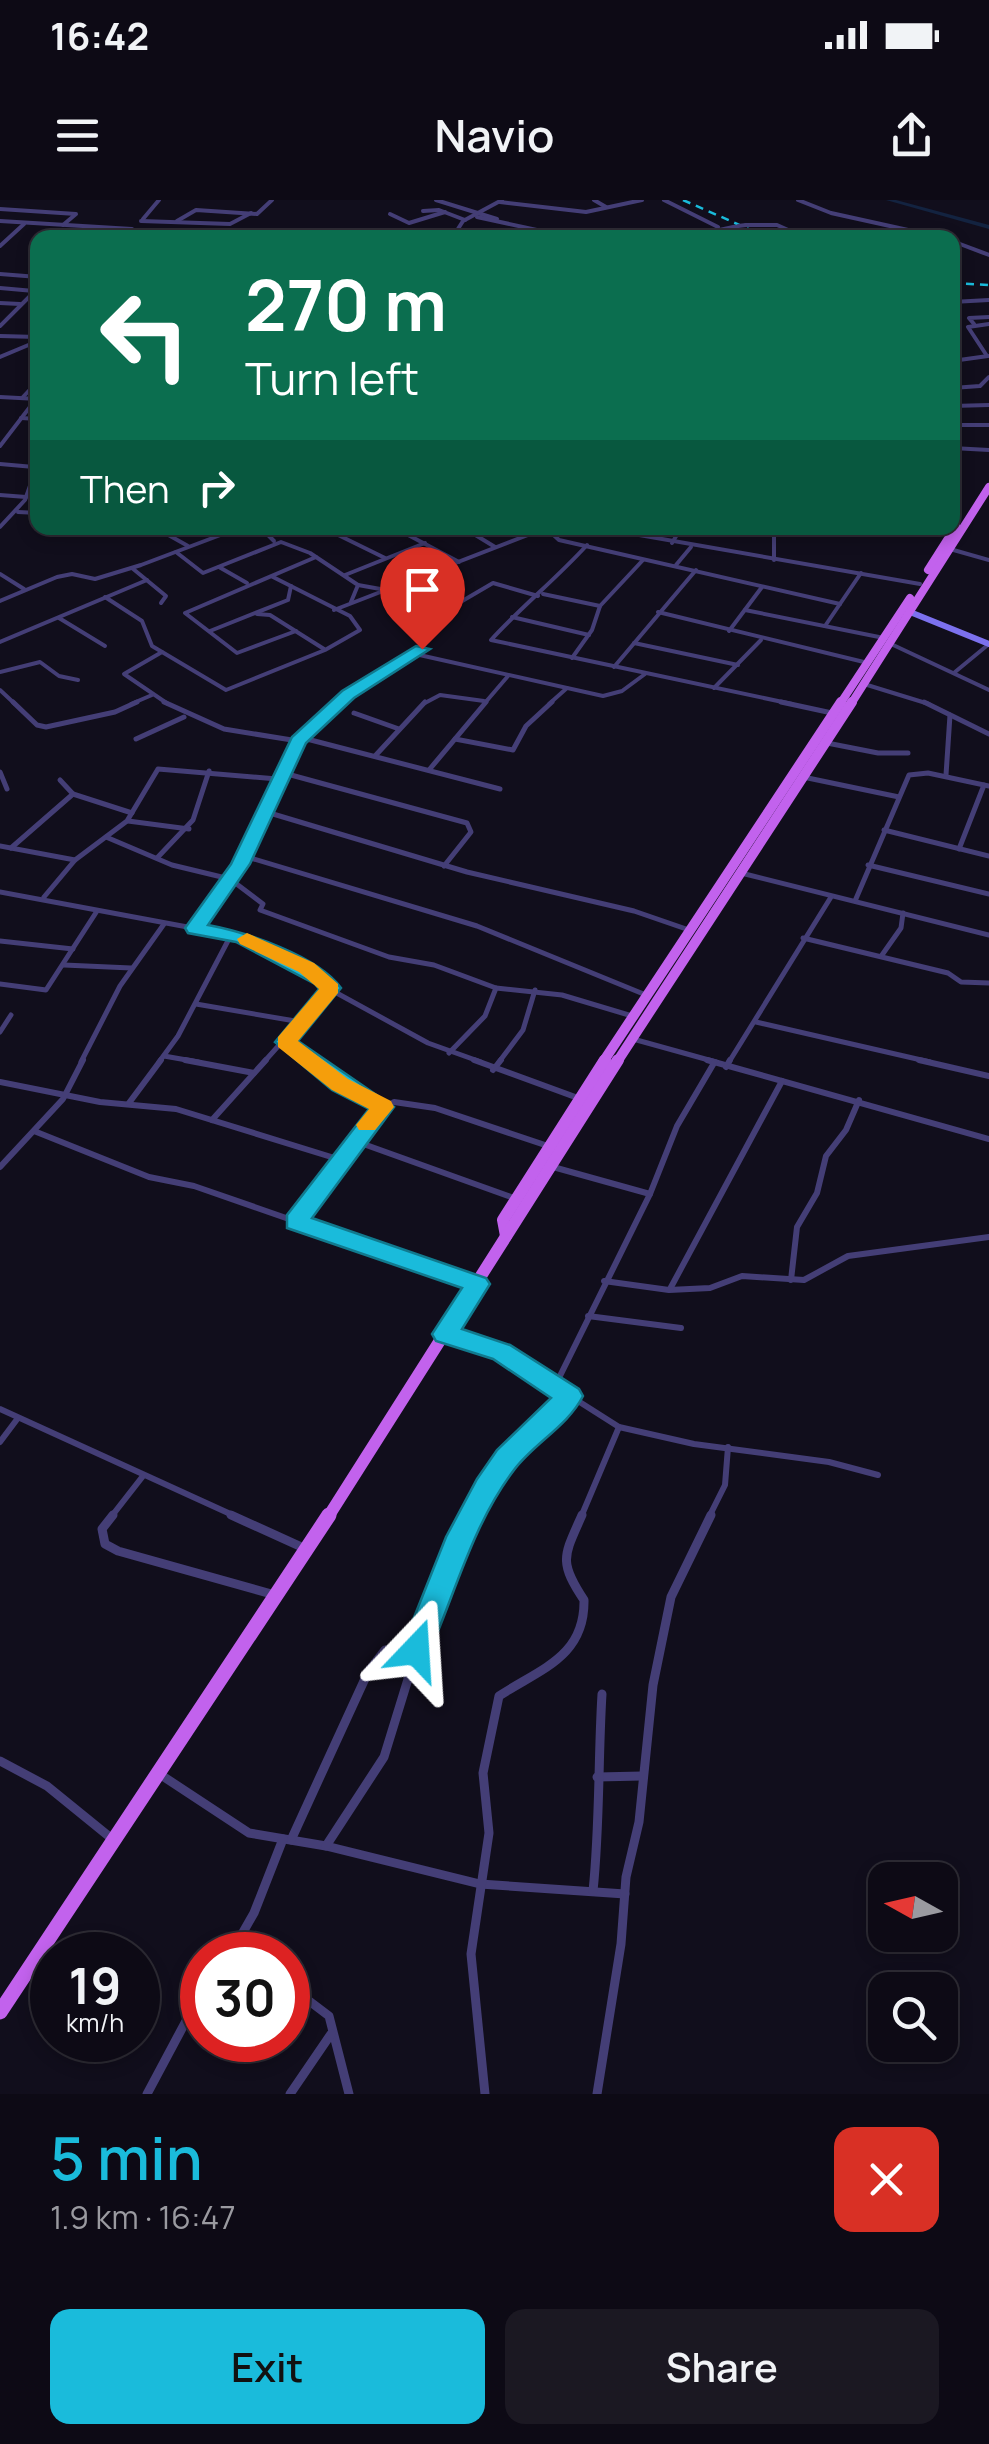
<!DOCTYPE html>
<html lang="en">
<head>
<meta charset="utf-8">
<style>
	body { margin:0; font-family:Manrope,sans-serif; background:#1b1822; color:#f1f3f6; height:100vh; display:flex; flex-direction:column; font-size:38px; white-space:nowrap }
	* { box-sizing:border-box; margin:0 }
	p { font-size:32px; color:#9a9aa0 }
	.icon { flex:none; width:55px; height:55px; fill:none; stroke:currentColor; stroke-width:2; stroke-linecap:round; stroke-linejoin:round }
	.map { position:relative; height:1894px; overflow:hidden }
	.side { display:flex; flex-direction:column; background:#0d0a15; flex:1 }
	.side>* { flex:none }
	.hud { position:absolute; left:30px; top:30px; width:930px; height:305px; border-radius:20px; box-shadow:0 5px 15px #0003,0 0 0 2px #2d2b34; background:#0b6e4f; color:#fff; overflow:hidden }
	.needle { width:65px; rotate:278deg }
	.buttons { position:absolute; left:868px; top:1662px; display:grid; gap:20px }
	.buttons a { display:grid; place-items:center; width:90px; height:90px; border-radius:20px; background:#0d0a15; box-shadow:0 5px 15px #0003,0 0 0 2px #2d2b34; font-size:50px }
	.speed { position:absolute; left:30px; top:1732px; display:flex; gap:20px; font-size:50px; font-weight:700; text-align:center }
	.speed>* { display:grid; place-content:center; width:130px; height:130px; border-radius:50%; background:#0d0a15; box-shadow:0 5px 15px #0003,0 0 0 2px #2d2b34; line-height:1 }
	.speed small { font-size:25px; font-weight:400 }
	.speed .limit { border:15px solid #d22; background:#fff; color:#111 }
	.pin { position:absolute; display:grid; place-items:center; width:85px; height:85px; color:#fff; margin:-102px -42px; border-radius:50% 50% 50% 0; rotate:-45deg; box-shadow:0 0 10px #0007 }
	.pin .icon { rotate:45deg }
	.me { position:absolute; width:110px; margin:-55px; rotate:20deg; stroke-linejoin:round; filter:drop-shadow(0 0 8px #0008) }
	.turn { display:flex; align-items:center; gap:35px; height:210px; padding:0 50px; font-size:45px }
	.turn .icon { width:130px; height:130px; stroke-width:2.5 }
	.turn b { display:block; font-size:70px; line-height:85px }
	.then { display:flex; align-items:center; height:95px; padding:0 50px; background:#0003; gap:20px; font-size:38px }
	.round { display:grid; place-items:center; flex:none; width:105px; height:105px; border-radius:20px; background:#1b1822 }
	.head { display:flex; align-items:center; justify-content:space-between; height:170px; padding:0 50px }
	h1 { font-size:60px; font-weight:600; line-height:75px; color:#1abbdb }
	.button { display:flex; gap:20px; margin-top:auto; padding:20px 50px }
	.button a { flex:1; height:115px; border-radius:20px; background:#1abbdb; color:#111; font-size:40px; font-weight:600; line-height:115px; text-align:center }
	.button a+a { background:#1b1822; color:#f1f3f6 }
	.status { display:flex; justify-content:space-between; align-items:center; height:70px; padding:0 50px; background:#0d0a15; direction:ltr }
	.status svg { height:28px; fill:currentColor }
	header { display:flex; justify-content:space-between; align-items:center; height:130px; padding:0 50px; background:#0d0a15; font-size:45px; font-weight:600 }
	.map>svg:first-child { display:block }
</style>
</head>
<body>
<div class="status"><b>16:42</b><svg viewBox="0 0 49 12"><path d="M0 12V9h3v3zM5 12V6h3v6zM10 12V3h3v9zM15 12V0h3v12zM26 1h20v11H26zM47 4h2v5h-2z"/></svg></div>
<header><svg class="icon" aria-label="menu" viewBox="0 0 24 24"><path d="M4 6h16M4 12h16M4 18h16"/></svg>Navio<svg class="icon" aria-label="share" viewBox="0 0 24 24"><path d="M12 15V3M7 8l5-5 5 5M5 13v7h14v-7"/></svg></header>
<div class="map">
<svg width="989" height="1894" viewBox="0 0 989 1894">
	<rect width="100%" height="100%" fill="#110e1c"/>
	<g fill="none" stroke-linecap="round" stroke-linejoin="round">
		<path fill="#132340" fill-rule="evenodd" d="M886,0H896L989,25V29Z"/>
		<g stroke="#443e76" stroke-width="4">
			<path d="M436,0L497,19"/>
			<path d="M594,0L606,7"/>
			<path d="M664,0L718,27"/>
			<path d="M798,0L831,13L908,30"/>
			<path d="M500,2L586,12L642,0"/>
			<path d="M0,9L76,14L63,25"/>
			<path d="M423,11L439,10L465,20"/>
			<path d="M390,14L409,23L445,12"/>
			<path d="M477,17L574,38"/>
			<path d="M143,19L159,0"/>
			<path d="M0,21L132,29"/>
			<path d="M141,21L230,24L251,13"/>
			<path d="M177,21L196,10L257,14L272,0"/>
			<path d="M746,25H777L806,38"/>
			<path d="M132,30L209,35"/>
			<path d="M459,31L508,38"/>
			<path d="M329,38L456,32L463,21L502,0"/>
			<path d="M514,38L537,32"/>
			<path d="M682,38L738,26"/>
			<path d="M888,38L908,30L941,38"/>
			<path d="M952,41L989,55"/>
			<path d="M0,46L24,24"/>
			<path d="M38,53L32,59L38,62"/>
			<path d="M0,74L38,77"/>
			<path d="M0,88L34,91"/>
			<path d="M952,102L989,100"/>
			<path d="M0,103L20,104"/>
			<path d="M974,124L969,118L989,117"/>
			<path d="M0,126L38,88"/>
			<path d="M0,136L38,137"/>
			<path d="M987,156L968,127L989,124"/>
			<path d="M0,157L38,141"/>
			<path d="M952,161L988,156"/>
			<path d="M952,188L980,186L989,177"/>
			<path d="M0,197L38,199"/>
			<path d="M23,197L38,181"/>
			<path d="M952,206L989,205"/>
			<path d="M21,218L38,219"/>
			<path d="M952,225H989"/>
			<path d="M0,246L36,199"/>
			<path d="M952,248L989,250"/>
			<path d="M0,264L34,267"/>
			<path d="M0,295L26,297"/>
			<path d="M18,312L38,313"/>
			<path d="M0,327L25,300L38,263"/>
			<path d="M156,328L188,346"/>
			<path d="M261,328L274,341"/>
			<path d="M324,328L385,358"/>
			<path d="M395,328L459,362"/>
			<path d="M464,328L495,347"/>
			<path d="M599,328L920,384"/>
			<path d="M769,328L774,332V360"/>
			<path d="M898,328H909"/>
			<path d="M672,343L681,328"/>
			<path d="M587,345C556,379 522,406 491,440L792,504"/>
			<path d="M950,349L989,360"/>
			<path d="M176,352L203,373L281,342L310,353L358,385L351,402"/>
			<path d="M676,365L691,347"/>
			<path d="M219,367L247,383"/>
			<path d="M132,368L166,396L161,403"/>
			<path d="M0,374L24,389"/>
			<path d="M345,375L425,343"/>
			<path d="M358,385L386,390"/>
			<path d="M543,394L600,406"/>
			<path d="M105,397L142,421L152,446L226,490L325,450L360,430L350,416L273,377"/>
			<path d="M0,401L57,377L72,374L95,379L141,365L239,328"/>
			<path d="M334,410L546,328L559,340L840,404"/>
			<path d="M745,410L884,438"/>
			<path d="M658,412L868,463"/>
			<path d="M257,414L270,415L324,449"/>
			<path d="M512,417L589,435"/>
			<path d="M59,418L105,446"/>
			<path d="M825,426L861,373"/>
			<path d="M210,431L288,400L291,386"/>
			<path d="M296,431L237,453L185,413L316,357"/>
			<path d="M729,431L762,387"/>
			<path d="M0,442L147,380"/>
			<path d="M634,443L738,465"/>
			<path d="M891,444L989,490"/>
			<path d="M162,452L124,474L168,504"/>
			<path d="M415,454L603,496L622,491L645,474"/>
			<path d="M572,458L592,430L600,406L643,360"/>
			<path d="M614,467L696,370"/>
			<path d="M0,472L40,462L59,476L78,480"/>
			<path d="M955,472L989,444"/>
			<path d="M864,484L929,504"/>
			<path d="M714,488L761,440"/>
			<path d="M0,490L15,504"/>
			<path d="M131,504L152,495"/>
			<path d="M337,504L419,452L452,407L493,383L538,396"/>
			<path d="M423,504L440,495L484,501"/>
			<path d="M484,504L508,476"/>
			<path d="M549,504L567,488"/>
		</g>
		<g stroke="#443e76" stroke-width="5">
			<path d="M13,502L37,525L46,527L115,512L137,502"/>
			<path d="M164,502L224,529L298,541"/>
			<path d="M781,502L832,513"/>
			<path d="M924,502L989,534"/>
			<path d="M354,513L399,529"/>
			<path d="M303,538L500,589"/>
			<path d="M136,539L184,517"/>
			<path d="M455,539L513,550L526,526L552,502"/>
			<path d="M827,543L878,553H908"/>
			<path d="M375,556L425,502"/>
			<path d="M429,570L486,502"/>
			<path d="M0,572L7,589"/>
			<path d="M280,572L467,623L471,632L444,666"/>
			<path d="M946,575L950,515"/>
			<path d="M803,577L899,597"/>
			<path d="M60,580L73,594L132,613"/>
			<path d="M263,611L467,672L634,711L692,731"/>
			<path d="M128,621L189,629"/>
			<path d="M884,630L989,656"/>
			<path d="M106,637L172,665L230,679L263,704L260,710L389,757L434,765L496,788L562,795L632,816"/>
			<path d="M0,646L75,660"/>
			<path d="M11,648L73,594"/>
			<path d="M959,649L984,585"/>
			<path d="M244,656L477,726L646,795"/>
			<path d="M157,658L193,620L209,571"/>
			<path d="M868,665L989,694"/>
			<path d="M741,673L989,735"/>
			<path d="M0,692L241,737L307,767L333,791L428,843L481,862"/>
			<path d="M44,697L75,660L127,621L158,569L277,579"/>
			<path d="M855,701L909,575L928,573L989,586"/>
			<path d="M195,728L241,664L298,541L340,502"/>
			<path d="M803,738L948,773L961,782L989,783"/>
			<path d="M0,741L73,749"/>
			<path d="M882,755L901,728L903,713"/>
			<path d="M64,765L131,768"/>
			<path d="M0,784L46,790L97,711"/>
			<path d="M196,804L301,822"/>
			<path d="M756,822L930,862"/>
			<path d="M0,832L11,815"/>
			<path d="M633,839L716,862"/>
			<path d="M286,842L312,862"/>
			<path d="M449,853L485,816L496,788"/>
			<path d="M164,856L198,862"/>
			<path d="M81,862L120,786L164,724"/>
			<path d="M159,862L178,836L231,735"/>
			<path d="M264,862L330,788"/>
			<path d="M499,862L523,830L535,790"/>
			<path d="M729,862L831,697"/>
		</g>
		<g stroke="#443e76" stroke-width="6">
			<path d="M185,860L254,873"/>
			<path d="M309,860L340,884L383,907"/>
			<path d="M474,860L578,898"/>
			<path d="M707,860L989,939"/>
			<path d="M919,860L989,876"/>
			<path d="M726,867L730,860"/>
			<path d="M493,870L501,860"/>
			<path d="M0,882L100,902L176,909L341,960"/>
			<path d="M129,903L161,860"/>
			<path d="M212,920L266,860"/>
			<path d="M34,931L149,977L194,986L476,1084"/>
			<path d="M355,941L514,998"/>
			<path d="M0,967L63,899L83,860"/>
			<path d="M553,967L650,994"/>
			<path d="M296,1022L374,915L394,902L435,908L548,946"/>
			<path d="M791,1080L797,1027L817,993L826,956L846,930L859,900"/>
			<path d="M604,1081L669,1090L710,1088L742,1076L804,1080L848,1056L989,1037"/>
			<path d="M670,1089L782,881"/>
			<path d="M588,1116L681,1128"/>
			<path d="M446,1134L501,1152L619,1227L694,1244L829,1262L878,1275"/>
			<path d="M555,1186L650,994L677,926L714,863"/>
			<path d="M0,1209L237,1317"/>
			<path d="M0,1242L18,1218"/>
			<path d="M111,1317L143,1276"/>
			<path d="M469,1317L506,1258L570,1197"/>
			<path d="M581,1317L619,1227"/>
			<path d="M709,1317L725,1285L728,1247"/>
		</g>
		<g stroke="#443e76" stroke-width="9">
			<path d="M113,1315L102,1329L105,1344L118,1351L275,1395"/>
			<path d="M231,1315L306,1349"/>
			<path d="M0,1561L47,1586L111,1638"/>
			<path d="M161,1575L249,1633L326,1646L480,1684L625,1694"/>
			<path d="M597,1577L642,1576"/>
			<path d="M291,1640L368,1472L385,1450H416"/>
			<path d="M326,1646L384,1557L429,1411L470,1315"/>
			<path d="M593,1691C600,1625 598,1560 602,1494"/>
			<path d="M230,1755L254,1713L283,1639"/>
			<path d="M288,1785L329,1816L349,1894"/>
			<path d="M147,1894L202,1791"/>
			<path d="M290,1894L331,1834"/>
			<path d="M485,1894L471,1754L489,1633L483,1573L499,1496C540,1469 585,1457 584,1400C558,1361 564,1356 582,1315"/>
			<path d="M597,1894L621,1744L626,1677L639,1622L653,1485L671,1397L711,1315"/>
		</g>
		<path stroke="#7c71ee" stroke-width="6" d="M910,412L989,444"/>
		<g stroke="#c262ed" stroke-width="8">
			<path d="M928,370L956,326"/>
			<path d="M840,504L910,398"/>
			<path d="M851,504L989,287"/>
		</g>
		<g stroke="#c262ed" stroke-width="10">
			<path d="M603,862L841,502"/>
			<path d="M617,862L852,502"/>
		</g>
		<g stroke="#c262ed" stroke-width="12">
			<path d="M506,1036L503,1020L605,860"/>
			<path d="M328,1317L618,860"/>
		</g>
		<path stroke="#c262ed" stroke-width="15" d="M0,1812L329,1315"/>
		<g stroke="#1abbdb" stroke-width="2.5" stroke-dasharray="8 6" stroke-linecap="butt">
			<path d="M683,0L769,38"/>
			<path d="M952,83L989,85"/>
		</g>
		<path stroke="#443e76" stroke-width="4" d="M738,26L746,25"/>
	</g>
	<path fill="#1abbdb" stroke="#117a8e" stroke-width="2.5" d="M416,446L430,449L354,498L306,543L250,664L208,725C246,732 318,756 341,788L298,841L394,907L312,1018L486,1078L490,1084L462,1129L510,1145L579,1189L583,1196C568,1226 533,1244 514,1270C471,1327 455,1395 426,1460L416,1464L406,1460L401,1450L446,1337L477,1279L497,1250L551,1198L493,1159L436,1141L432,1134L462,1088L287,1028V1015L369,909L332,890L275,842L319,789L315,784L236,742L188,733L185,728L231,664L292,537L342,491Z"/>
	<path fill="#f59e0b" d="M247,733L314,763L338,784V793L298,841L348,879L391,901L394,907L375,930H359L356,925L369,909L332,890L278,847V837L319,789L299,772L240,744L237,739Z"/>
</svg>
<div class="buttons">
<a><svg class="needle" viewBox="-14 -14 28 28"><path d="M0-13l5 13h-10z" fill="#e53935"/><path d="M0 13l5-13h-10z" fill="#9a9aa0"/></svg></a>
<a><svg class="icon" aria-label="search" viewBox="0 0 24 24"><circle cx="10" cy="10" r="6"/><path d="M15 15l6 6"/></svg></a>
</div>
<div class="speed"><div>19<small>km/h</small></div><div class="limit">30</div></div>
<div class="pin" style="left:422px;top:449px;background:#d93025"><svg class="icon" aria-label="arrive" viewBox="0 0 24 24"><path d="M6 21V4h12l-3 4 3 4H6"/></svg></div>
<svg class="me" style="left:416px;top:1450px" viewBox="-20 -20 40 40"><path d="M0-17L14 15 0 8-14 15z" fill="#1abbdb" stroke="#fff" stroke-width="4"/></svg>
<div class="hud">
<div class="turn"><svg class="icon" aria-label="left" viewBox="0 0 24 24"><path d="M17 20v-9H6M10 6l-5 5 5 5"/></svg><div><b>270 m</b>Turn left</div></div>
<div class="then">Then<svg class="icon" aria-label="right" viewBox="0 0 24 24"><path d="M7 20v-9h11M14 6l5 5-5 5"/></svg></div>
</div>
</div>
<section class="side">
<div class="head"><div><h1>5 min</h1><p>1.9 km · 16:47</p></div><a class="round" style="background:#d93025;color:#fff"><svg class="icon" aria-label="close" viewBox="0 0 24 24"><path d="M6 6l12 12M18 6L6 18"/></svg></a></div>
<div class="button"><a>Exit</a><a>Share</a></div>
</section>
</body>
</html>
